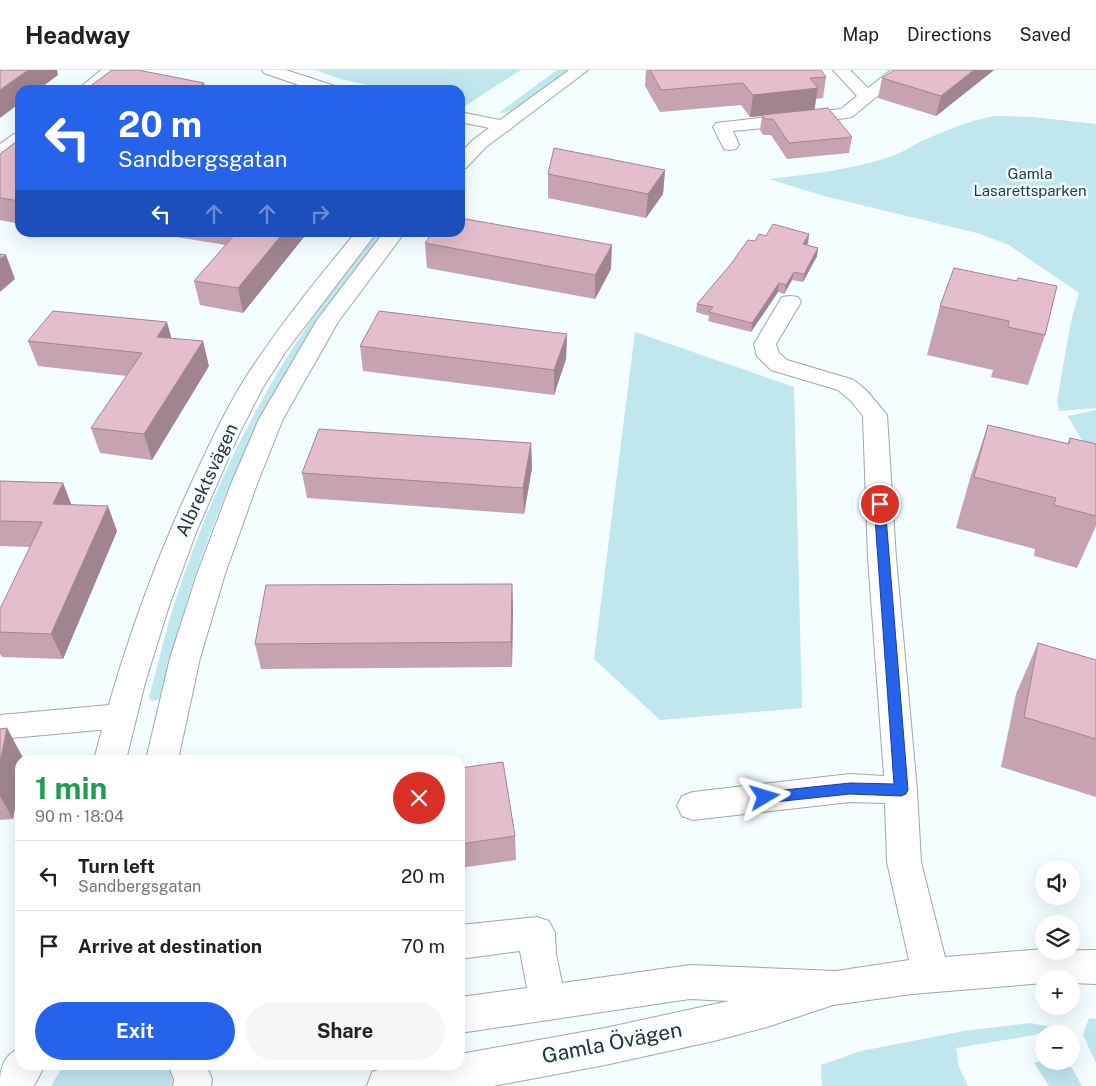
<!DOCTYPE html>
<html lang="en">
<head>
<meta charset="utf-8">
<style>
	body { margin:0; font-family:"Public Sans",sans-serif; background:#f6f6f6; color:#222; height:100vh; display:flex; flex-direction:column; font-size:19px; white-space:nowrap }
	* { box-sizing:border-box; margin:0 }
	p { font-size:16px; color:#767676 }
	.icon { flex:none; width:28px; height:28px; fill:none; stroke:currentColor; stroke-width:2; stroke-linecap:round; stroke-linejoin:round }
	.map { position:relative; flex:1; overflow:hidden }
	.details { position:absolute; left:15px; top:685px; width:450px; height:315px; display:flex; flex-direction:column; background:#fff; border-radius:15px; box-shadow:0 5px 20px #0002 }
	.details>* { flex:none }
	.top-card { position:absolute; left:15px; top:15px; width:450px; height:152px; border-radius:15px; box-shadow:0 5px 20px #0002; background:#2563eb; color:#fff; overflow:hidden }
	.fabs { position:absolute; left:1035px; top:790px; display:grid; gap:10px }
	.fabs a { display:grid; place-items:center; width:45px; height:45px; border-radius:50%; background:#fff; box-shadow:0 5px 20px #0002; font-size:25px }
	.pin { position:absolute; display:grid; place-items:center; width:42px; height:42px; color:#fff; margin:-21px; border:2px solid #fff; border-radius:50%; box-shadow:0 1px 5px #0007 }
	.me { position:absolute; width:55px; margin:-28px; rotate:83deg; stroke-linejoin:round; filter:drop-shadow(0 0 4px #0008) }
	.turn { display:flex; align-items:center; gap:18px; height:105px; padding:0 20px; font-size:22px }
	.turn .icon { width:65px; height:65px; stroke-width:2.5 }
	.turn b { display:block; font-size:35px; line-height:42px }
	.lanes { display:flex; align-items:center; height:48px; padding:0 20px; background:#0003; justify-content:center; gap:25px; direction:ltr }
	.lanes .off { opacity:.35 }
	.round { display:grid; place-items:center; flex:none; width:52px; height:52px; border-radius:26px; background:#f6f6f6 }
	.summary { display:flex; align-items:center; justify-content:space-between; height:85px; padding:0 20px }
	h1 { font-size:30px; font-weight:700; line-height:38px; color:#1e9e55 }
	.button { display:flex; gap:10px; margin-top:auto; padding:10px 20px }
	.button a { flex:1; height:58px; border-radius:30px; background:#2563eb; color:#fff; font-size:20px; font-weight:700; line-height:58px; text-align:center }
	.button a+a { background:#f6f6f6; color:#222 }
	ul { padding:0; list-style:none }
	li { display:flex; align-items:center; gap:15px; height:70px; padding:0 20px; border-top:1px solid #e0e0e0 }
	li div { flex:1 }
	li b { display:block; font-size:19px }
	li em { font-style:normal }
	header { display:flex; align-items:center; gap:30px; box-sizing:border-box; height:70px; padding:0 25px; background:#fff; border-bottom:1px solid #e0e0e0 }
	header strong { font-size:24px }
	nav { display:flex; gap:28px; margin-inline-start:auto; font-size:18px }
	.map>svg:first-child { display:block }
</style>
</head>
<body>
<header>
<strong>Headway</strong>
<nav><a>Map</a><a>Directions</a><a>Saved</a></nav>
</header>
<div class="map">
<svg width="1096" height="1016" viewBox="0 0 1096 1016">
	<rect width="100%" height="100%" fill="#f4fdff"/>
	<g fill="#c0e6ee">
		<path d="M315,0H521L465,36L460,35V20H389L341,9Z"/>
		<path d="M557,0H569L512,41L501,43L500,42Z"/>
		<path d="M995,46L1032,47L1096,54V338L1059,341L1057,331L1071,251L1079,223L1009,175L977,163L824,126L769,109C811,104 852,100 892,86C901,83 908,78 916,74C941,62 968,51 995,46Z"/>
		<path d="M377,163H386C350,210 312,256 283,308C241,381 208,461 184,541C176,568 170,595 163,622L158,630L152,631L149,627C158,595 165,563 175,532C218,397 286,271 377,163Z"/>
		<path d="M635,262L794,317L802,638L660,650L594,589Z"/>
		<path d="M1096,340V389L1081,369L1068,346Z"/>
		<path d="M1089,948L1096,949V993L1083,965Z"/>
		<path d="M1030,953L1051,957L1035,965L956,978L959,997L968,1016H822L821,995L861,981L964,961Z"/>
		<path d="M1044,990L1057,991L1072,998L1082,1016H1049L1034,993Z"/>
		<path d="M64,995H169L172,1009V1016H51Z"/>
	</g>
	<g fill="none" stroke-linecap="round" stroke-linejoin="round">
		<defs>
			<g id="minor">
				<path d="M101,0H119L95,20H77Z"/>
				<path d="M262,0H286L335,16L337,20H313L264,3Z"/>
				<path d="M833,0H850L868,18L891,0H909L852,47L808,54L733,61L739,75L736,79L730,80L724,79L713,57L716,53L841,39L857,26Z"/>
				<path d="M460,42L510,52L513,56L510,60L504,61L460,52Z"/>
				<path d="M20,63V77L6,87L0,88V74L14,64Z"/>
				<path d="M790,226L798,227L801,232L776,274L779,283L787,290L854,310L867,321L887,345L896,488L917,720L921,792L945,887L1044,879V881L1096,880V914L1071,913V909H1044V913L912,924L833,935L767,957L714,971L605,995L493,1016H367L372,1002L395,995H460V984L605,958L729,931L690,929L460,963V927L527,918L520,881L460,889V855L537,847L549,851L555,863L556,884L562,913L690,895L836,901L909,890L887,792L885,733L850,732L693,750L682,746L677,736L682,726L693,722L850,704L884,706L868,488L863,346L851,331L838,320L771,300L757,286L754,274L782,227Z"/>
				<path d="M120,634L131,637L135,646L131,655L120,658L0,669V645Z"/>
			</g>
			<g id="major">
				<path d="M569,0H588L486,77L466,98L460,100V83L474,69Z"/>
				<path d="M356,162H377L286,281L262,319L239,364L197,460L169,536L145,613L126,690H94C119,590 153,494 197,401C212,369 227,337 246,307C279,256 317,209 356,162Z"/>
				<path d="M384,162H405L338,252L283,349L257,414L225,504L200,588L178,690H146L170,588L197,504L231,414L259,349L317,250Z"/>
				<path d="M20,978V995H45L34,1016H0C0,999 2,986 20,978Z"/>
				<path d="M168,995H206L212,1009L211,1016H173L174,1009Z"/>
			</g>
		</defs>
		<use href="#minor" stroke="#9fa7a9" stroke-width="2"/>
		<use href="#major" stroke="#9fa7a9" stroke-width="2"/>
		<use href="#minor" fill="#fff" fill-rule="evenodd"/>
		<use href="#major" fill="#fff" fill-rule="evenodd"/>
	</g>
	<g fill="#c5a3b1">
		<path d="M646,0H821L826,7L823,28L816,29L815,39L852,67L849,83L787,89L771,65H763L760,60L762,46L750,47L741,35L660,42L645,16Z"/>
		<path d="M994,0L936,46L878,28L882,8Z"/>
		<path d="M20,69V154L0,150V84Z"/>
		<path d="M665,100L663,124L646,148L548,128V104Z"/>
		<path d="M145,162H308L243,243L200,235L194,211L226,175Z"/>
		<path d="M809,164L808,173L807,175L818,178L817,186L803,212L792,210L784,224L778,222L751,262L708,251L709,246L696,242L697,234L755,171Z"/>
		<path d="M425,173L611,199L595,229L427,198Z"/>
		<path d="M954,198L1045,265L1028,315L991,307L993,300L927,285L940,236Z"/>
		<path d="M567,264L566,289L554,325L363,301L360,276Z"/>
		<path d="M171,268L209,296L152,390L100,383L91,358L127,306L38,296L28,271Z"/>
		<path d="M988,355L1067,374L1070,368L1096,374V456L1077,498L1034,486L1035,479L956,458L971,405Z"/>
		<path d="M531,373L532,398L524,444L307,428L302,403Z"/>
		<path d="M0,411L63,413L71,434L117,461L63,589L2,587L0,584V539L30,477L0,476Z"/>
		<path d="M512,514L513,539L512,597L261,599L255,574Z"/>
		<path d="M1038,573L1096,590V727L1001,697L1016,624Z"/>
		<path d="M7,658L24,690H20V710L13,749L0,750V659Z"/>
		<path d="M460,698L515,766L516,790L460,798Z"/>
	</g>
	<g fill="#a08590">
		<path d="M28,0H57L58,5L38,20H20V33L0,48V20Z"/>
		<path d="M974,0H994L936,46L941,26Z"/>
		<path d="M204,13L206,20H196Z"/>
		<path d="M818,18L814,40L762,45V46L750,47L753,25Z"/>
		<path d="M665,100L663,124L646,148L648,124Z"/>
		<path d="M284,162H308L243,243L238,218Z"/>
		<path d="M809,164L808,173L802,182L803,174Z"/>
		<path d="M612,175L611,199L595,229V205Z"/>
		<path d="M818,178L817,186L803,212L804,204Z"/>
		<path d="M6,185L15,209L0,222V189Z"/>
		<path d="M794,202L792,210L784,224L786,215Z"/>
		<path d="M779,213L778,222L751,262L752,253Z"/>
		<path d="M167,252L174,277L157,267Z"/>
		<path d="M567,264L566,289L554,325V300Z"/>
		<path d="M203,271L209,296L152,390L144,364Z"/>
		<path d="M531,373L532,398L524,444L523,418Z"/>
		<path d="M63,413L73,439L53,434Z"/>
		<path d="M108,436L117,461L63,589L51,564Z"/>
		<path d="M512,514L513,539L512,597L511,572Z"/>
		<path d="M7,658L24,690H20V710L13,749L0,726V693Z"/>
	</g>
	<g fill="#e5bece" stroke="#a08590">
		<path d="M0,0H28L0,20Z"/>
		<path d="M112,0H138L204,13L196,20H85Z"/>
		<path d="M650,0H821L826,7L810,8L818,18L753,25L743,13L661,20Z"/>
		<path d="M894,0H974L941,26L882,8Z"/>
		<path d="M828,38L852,67L789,73L773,49H765L762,45Z"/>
		<path d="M20,69V131L0,128V84Z"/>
		<path d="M554,78L665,100L648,124L548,104Z"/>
		<path d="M460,148L612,175L595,205L425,173L433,162H460Z"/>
		<path d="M773,154L809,164L803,174L818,178L804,204L794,202L786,215L779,213L752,253L709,242L713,237L697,234L731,194L748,170L755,171L759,164L766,166Z"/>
		<path d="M237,162H284L238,218L194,211Z"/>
		<path d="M0,184L6,185L0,189Z"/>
		<path d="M954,198L1017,211L1018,208L1057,216L1045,265L1008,257L1009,251L940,236Z"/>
		<path d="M53,241L167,252L157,267L203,271L144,364L91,358L142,283L28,271Z"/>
		<path d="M379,241L567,264L554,300L360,276Z"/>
		<path d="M988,355L1069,374L1070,368L1096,374V446L1054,435L1056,428L974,407Z"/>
		<path d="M319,359L531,373L523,418L302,403Z"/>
		<path d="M0,411L63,413L53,434L108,436L51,564L0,562V539L42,452L0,451Z"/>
		<path d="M512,514L511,572L255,574L266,515Z"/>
		<path d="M1038,573L1096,590V669L1024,647Z"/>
		<path d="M7,658L0,693V659Z"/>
		<path d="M503,692L515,766L460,774V698Z"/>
	</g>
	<path fill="#2563eb" stroke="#184099" d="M880,431L885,434L908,720L906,724L901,726L850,724L765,733L761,731L759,727L761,723L765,722L850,713L894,714L874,434Z"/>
	<g text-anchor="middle" stroke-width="5" stroke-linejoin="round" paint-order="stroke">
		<g font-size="15" fill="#184149" stroke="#f4fdff">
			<text x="1030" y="109">Gamla<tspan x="1030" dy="17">Lasarettsparken</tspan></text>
		</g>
		<g font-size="18" fill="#2d3031" stroke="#f4fdff">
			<text transform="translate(207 410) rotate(-65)" y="6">Albrektsvägen</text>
		</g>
		<g font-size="21" fill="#2d3031" stroke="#f4fdff">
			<text transform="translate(612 973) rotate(-11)" y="7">Gamla Övägen</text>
		</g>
	</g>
</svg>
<div class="fabs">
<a><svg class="icon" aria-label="sound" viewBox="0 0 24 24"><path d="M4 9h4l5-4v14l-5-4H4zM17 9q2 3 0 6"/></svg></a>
<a><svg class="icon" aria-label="layers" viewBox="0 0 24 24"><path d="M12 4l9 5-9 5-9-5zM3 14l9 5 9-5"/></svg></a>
<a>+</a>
<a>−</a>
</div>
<div class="pin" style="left:880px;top:434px;background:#d93025"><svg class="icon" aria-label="arrive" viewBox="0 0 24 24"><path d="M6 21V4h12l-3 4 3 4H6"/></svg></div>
<svg class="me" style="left:765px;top:727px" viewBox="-20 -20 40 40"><path d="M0-17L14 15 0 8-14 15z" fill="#2563eb" stroke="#fff" stroke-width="4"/></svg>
<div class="top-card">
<div class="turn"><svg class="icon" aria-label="left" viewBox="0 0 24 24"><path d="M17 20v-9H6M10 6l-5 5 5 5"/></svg><div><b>20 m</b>Sandbergsgatan</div></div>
<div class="lanes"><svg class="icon" aria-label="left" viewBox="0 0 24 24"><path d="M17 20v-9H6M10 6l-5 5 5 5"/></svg><svg class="icon off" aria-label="ahead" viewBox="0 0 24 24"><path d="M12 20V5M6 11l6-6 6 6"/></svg><svg class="icon off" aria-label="ahead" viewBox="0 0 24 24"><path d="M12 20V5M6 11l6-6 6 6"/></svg><svg class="icon off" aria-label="right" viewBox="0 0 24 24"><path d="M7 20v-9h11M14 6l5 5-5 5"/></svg></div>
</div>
<section class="details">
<div class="summary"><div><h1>1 min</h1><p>90 m · 18:04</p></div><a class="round" style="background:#d93025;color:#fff"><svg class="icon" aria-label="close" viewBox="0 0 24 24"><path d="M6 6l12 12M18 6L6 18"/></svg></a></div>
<ul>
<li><svg class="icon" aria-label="left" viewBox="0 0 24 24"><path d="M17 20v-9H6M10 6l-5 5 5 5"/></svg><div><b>Turn left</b><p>Sandbergsgatan</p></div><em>20 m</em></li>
<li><svg class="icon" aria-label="arrive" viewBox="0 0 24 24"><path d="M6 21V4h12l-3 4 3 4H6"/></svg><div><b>Arrive at destination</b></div><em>70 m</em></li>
</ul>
<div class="button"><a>Exit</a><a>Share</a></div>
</section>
</div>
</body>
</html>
